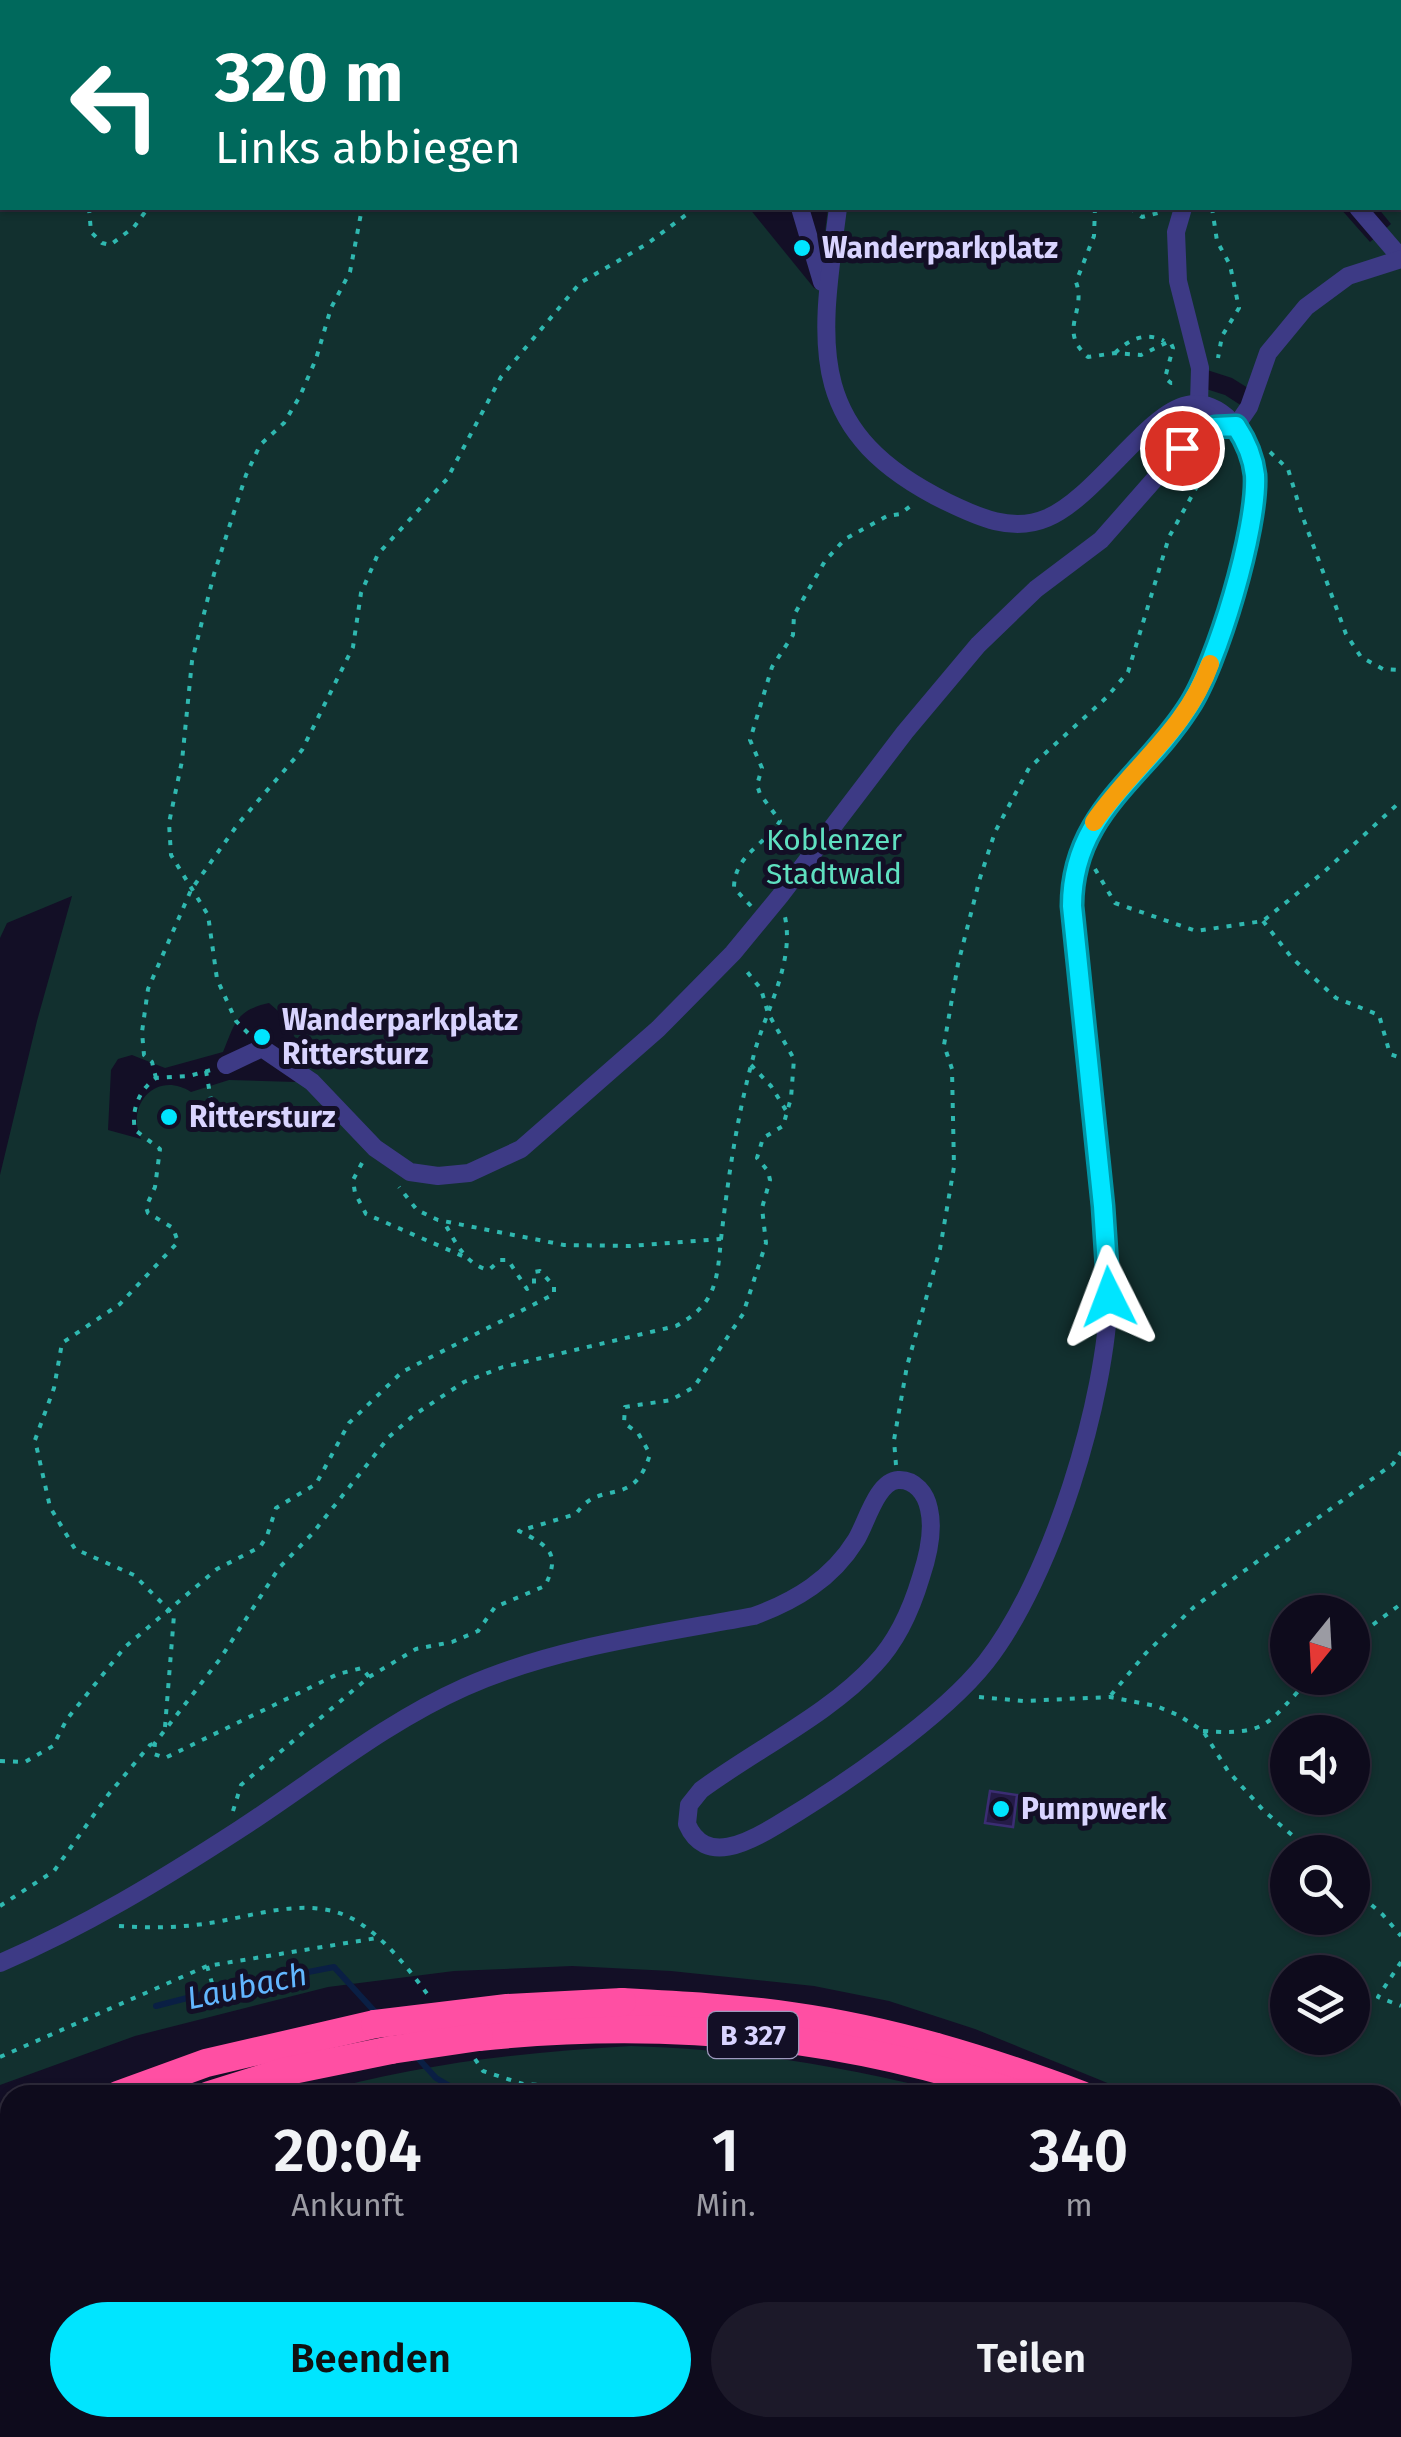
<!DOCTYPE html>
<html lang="de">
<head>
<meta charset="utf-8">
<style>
	body { margin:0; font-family:"Fira Sans",sans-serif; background:#1c1929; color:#f1f3f6; height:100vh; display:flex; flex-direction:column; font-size:38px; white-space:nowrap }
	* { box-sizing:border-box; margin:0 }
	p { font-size:32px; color:#9b9ba3 }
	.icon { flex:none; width:55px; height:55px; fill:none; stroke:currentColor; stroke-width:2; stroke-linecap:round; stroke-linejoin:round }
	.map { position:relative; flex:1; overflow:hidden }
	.drawer { position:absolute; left:0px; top:2085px; width:1402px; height:352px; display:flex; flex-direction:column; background:#0e0b1c; border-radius:30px 30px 0 0; box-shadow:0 2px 8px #0004,0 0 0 2px #2e2b3b }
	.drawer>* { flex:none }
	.banner { position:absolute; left:0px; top:0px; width:1402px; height:210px; box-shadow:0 2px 8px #0004,0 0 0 2px #2e2b3b; background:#00695c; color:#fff; overflow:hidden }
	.needle { width:65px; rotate:198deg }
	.buttons { position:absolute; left:1270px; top:1595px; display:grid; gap:20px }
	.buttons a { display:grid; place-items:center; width:100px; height:100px; border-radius:50%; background:#0e0b1c; box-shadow:0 2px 8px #0004,0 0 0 2px #2e2b3b; font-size:50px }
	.pin { position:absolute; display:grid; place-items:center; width:85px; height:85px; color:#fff; margin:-42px; border:5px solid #fff; border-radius:50%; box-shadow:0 2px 10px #0007 }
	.me { position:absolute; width:110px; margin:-55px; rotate:357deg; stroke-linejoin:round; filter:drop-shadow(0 0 8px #0008) }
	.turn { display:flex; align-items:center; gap:35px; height:210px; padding:0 50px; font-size:45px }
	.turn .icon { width:130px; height:130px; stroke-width:2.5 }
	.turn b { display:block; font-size:70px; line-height:85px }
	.eta { display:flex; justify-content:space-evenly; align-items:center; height:170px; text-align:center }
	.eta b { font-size:60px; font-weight:600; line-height:70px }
	.button { display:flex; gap:20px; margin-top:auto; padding:20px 50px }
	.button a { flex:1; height:115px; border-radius:60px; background:#00e5ff; color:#111; font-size:40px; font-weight:600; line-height:115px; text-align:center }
	.button a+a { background:#1c1929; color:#f1f3f6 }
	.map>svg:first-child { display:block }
</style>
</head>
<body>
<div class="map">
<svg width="1401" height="2437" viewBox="0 0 1401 2437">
	<rect width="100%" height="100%" fill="#130f26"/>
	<g fill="#12302f" fill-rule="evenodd">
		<path d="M0,0H1401V2206L1393,2202L1392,2095H1137L975,2029L889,2001L814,1986L671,1971L572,1966L454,1971L328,1987L135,2036L0,2085V1175L37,1021L72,896L7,923L0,938ZM2,2H1400V208H1378L1391,224L1370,242L1340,208H828L818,289L814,288L749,208H2ZM1204,369L1232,378L1248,388L1242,406L1225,395L1203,388ZM269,1003L285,1017L309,1067L296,1082L229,1080L191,1092C157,1070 125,1104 141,1139L108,1130L111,1070L118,1059L132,1055L165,1068L223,1052C235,1023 236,1010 269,1003ZM1288,1612H1352V1678H1288ZM1288,1732H1352V1798H1288ZM1288,1852H1352V1918H1288ZM1288,1972H1352V2038H1288Z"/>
		<path d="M631,2046C748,2050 844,2066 957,2095H311C413,2064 525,2052 631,2046Z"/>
		<path d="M10,2227V2428H583L516,2437H0V2233Z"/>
		<path d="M1393,2269L1401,2273V2437H842L822,2428H1392Z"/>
	</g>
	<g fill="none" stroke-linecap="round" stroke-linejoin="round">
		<g stroke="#0a1f44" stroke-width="6">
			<path d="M156,2006L226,1988L334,1967L377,2014"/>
			<path d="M416,2056L436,2078L465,2095"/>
		</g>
	</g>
	<path fill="#241b47" stroke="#3b2d73" stroke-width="2.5" d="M990,1791L1017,1795L1013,1827L985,1823Z"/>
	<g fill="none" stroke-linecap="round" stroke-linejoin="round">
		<g stroke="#2fb8b0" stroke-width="4" stroke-dasharray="5 8" stroke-linecap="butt">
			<path d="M1389,0L1396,2"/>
			<path d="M43,2V0"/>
			<path d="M133,2V0"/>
			<path d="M249,2L250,0"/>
			<path d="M485,2L487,0"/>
			<path d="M913,2L914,0"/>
			<path d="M1147,2L1148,0"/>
			<path d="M1235,2L1239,0"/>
			<path d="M1345,2L1347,0"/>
			<path d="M1400,4L1401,5"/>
			<path d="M0,175L2,169"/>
			<path d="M89,208L91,232L102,243L110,245L134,227L148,208"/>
			<path d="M1095,208L1094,236L1076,282C1087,312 1057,330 1088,357L1115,353L1141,355L1170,341L1173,348L1165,378L1171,383H1180"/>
			<path d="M1130,208L1142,217L1162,212"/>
			<path d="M1212,208L1217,241L1230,265L1239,308L1222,336L1218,358"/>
			<path d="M1115,353C1128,340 1145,331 1164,341"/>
			<path d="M1270,452L1288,469L1302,515L1346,634L1361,657L1383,669L1401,670"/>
			<path d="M1095,869L1115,903L1196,931L1263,921L1325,871L1401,801"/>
			<path d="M751,906L734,888C734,855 765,845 780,821L760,794L757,785L762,768L750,740L772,667L793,635L794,615L825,561L845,539L887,516L900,514L913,504"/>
			<path d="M1263,921L1292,958L1336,998L1379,1015L1390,1054L1401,1058"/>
			<path d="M248,1033L236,1021L217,979L208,915L171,855L169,823L182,761L192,661L214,574L246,475L260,445L284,423L300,396L316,359L331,308L350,272L362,208"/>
			<path d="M751,1065L771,1086L787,1112"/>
			<path d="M206,1071L211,1100"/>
			<path d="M156,1078L152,1062L144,1055L142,1032L148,989L191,890L238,824L302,750L353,647L361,593L378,554L447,479L501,377L580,283L647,244L695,208"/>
			<path d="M362,1163L353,1180L355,1193L366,1214L465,1257"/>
			<path d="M721,1239C728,1179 737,1116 753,1058C764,1013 795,964 785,917"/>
			<path d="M896,1465L894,1440L907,1366L940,1249L954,1167L952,1069L944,1045L958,964L980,878L995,832L1029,768L1107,697L1128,672L1169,537L1220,445"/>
			<path d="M1352,1640L1401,1604"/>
			<path d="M369,1677L416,1649L452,1642L478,1631L495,1607L545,1586C561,1553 549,1546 519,1531L576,1514C601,1477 633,1511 650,1454L638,1433L624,1423L625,1407L671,1400L694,1387L743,1314L766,1243L762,1208L770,1180L768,1171L757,1158L763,1138L783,1126L791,1098L794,1059L768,1013L761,989L744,968"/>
			<path d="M1111,1695L1146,1653L1194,1607L1393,1464L1401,1452"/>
			<path d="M979,1697L1023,1701L1110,1697L1156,1706L1178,1715L1203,1731L1228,1771L1264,1811L1312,1852"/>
			<path d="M165,1727L174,1615L134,1575L75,1549L50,1507L35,1440L54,1388L62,1343L120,1304L178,1242L173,1228L148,1213L146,1207L155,1187L160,1149L135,1130C131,1110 139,1090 156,1078L189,1076L211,1070"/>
			<path d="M1203,1731C1271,1736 1267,1722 1311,1678"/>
			<path d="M0,1761L25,1762L53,1746L67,1719L125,1647L217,1569L260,1547L267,1536L276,1508L316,1484L349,1423L402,1372L554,1294V1286L540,1271L534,1272V1285L527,1289L508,1260H500L489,1270C466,1265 455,1242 444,1222"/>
			<path d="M233,1811L241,1785L369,1677L362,1668L338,1674L165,1758L154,1754L155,1743L220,1659L279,1568L312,1534L389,1437L414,1415L464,1382L503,1367L676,1326C716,1304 717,1282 721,1239L630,1246L564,1245L438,1220L417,1210L399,1187"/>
			<path d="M1352,1888L1383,1915L1401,1936"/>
			<path d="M0,1906L54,1871L108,1795L150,1745L155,1743"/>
			<path d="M119,1926C147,1928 174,1928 203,1924C250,1918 307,1894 353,1919C383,1936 408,1968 428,1995"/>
			<path d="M1401,1962L1378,1997L1401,2006"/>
			<path d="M207,1966L217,2000"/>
			<path d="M0,2057L207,1966L377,1938"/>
			<path d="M475,2059L483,2071L523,2084L757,2095"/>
			<path d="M1392,2331L1401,2339"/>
			<path d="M809,2428L829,2437"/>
			<path d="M43,2437L54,2428"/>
			<path d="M553,2437L622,2428"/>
		</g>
		<g stroke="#3d3a85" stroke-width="18">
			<path d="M607,0L609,2"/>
			<path d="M862,2L863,0"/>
			<path d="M800,208L822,282L828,283"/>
			<path d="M1183,208L1176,232L1178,281L1200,368L1199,403"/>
			<path d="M1358,208L1401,258"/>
			<path d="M226,1065L262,1048L312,1082L375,1148L410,1172L438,1176L469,1173L521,1149L658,1029L733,953L780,896L905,732L978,645L1036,589L1101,540L1182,448L1215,427L1236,426L1249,407L1268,353L1306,307L1348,276L1401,259"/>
			<path d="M0,1963C84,1927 163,1879 240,1829C314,1781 384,1723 465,1687C555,1647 658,1634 754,1616C795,1601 832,1579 856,1540C866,1524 877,1481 898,1480C915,1479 926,1494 929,1509C934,1530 928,1556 921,1577C912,1607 897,1641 875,1664C831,1713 755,1750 701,1790L689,1805L687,1824C705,1866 749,1842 777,1825C839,1788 942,1718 986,1662C1052,1578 1107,1398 1109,1292C1110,1239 1101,1185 1095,1133C1087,1057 1080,982 1071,906C1072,819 1131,786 1179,722C1213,676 1264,522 1253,464C1248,435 1221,398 1187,405C1147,413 1095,498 1047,518C1012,533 978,517 947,502C803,431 820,345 838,208"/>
		</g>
		<g stroke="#ff4fa3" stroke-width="28">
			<path d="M622,2002C679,2005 736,2008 792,2016C892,2030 988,2060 1082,2095"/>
			<path d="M479,2037C662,2018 846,2034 1020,2095"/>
			<path d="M118,2095L206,2063L375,2024"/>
			<path d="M209,2095L283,2072L391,2050"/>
			<path d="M0,2149L10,2144"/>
			<path d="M0,2182L10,2177"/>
			<path d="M0,2216L10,2210"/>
			<path d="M1392,2226L1401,2230"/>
			<path d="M1392,2250L1401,2254"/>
		</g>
		<g stroke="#ff4fa3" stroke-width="28">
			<path d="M375,2024L507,2008L622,2002"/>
			<path d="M391,2050L479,2037"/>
		</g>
	</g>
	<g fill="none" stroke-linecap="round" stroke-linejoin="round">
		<defs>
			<path id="route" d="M1109,1297L1103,1206L1072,906C1072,813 1143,778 1188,708C1217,665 1258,527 1255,475C1253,457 1246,441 1236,426L1215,427L1182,448"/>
		</defs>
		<use href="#route" stroke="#0095a6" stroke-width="25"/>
		<use href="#route" stroke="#00e5ff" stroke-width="18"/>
		<path stroke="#f59e0b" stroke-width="18" d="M1094,822C1131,768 1187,729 1210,664"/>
	</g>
	<g fill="#00e5ff" stroke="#130f26" stroke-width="4">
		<circle cx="802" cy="248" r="10"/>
		<circle cx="262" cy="1037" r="10"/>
		<circle cx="169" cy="1117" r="10"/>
		<circle cx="1001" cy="1809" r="10"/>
	</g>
	<g text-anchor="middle" stroke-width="10" stroke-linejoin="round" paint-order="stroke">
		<rect fill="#130f26" stroke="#9e99be" stroke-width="2.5" x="708" y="2012" width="90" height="46" rx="8"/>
		<g font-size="28" font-weight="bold" fill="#d9d4ff">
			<text x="753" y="2045">B 327</text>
		</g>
		<g font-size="30" font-weight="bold" fill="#d9d4ff" stroke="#130f26" text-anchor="start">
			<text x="822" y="258">Wanderparkplatz</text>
			<text x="282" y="1030">Wanderparkplatz<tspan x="282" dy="34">Rittersturz</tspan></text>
			<text x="189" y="1127">Rittersturz</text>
			<text x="1021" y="1819">Pumpwerk</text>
		</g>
		<g font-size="30" fill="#5fe0c0" stroke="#130f26">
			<text x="834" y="850">Koblenzer<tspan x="834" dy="34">Stadtwald</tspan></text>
		</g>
		<g font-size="32" font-style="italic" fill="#62b6ff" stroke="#130f26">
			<text transform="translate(247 1986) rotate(-12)" y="11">Laubach</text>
		</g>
	</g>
</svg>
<div class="buttons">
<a><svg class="needle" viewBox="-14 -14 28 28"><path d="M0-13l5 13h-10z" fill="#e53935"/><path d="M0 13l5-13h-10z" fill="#9b9ba3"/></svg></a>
<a><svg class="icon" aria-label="sound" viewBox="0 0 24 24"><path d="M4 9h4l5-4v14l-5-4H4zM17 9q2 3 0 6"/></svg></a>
<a><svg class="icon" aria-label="search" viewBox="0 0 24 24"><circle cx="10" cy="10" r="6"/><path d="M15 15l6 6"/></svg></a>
<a><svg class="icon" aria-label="layers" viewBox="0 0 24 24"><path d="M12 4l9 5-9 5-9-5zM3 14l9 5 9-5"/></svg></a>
</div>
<div class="pin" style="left:1182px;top:448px;background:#d93025"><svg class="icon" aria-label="arrive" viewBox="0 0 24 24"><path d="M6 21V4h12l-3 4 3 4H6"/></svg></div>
<svg class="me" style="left:1109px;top:1297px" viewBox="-20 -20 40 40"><path d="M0-17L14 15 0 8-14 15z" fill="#00e5ff" stroke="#fff" stroke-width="4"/></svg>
<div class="banner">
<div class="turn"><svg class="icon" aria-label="left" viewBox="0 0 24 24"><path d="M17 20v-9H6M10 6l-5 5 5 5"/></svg><div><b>320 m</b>Links abbiegen</div></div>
</div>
<section class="drawer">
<div class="eta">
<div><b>20:04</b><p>Ankunft</p></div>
<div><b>1</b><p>Min.</p></div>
<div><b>340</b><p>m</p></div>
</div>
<div class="button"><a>Beenden</a><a>Teilen</a></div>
</section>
</div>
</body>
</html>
